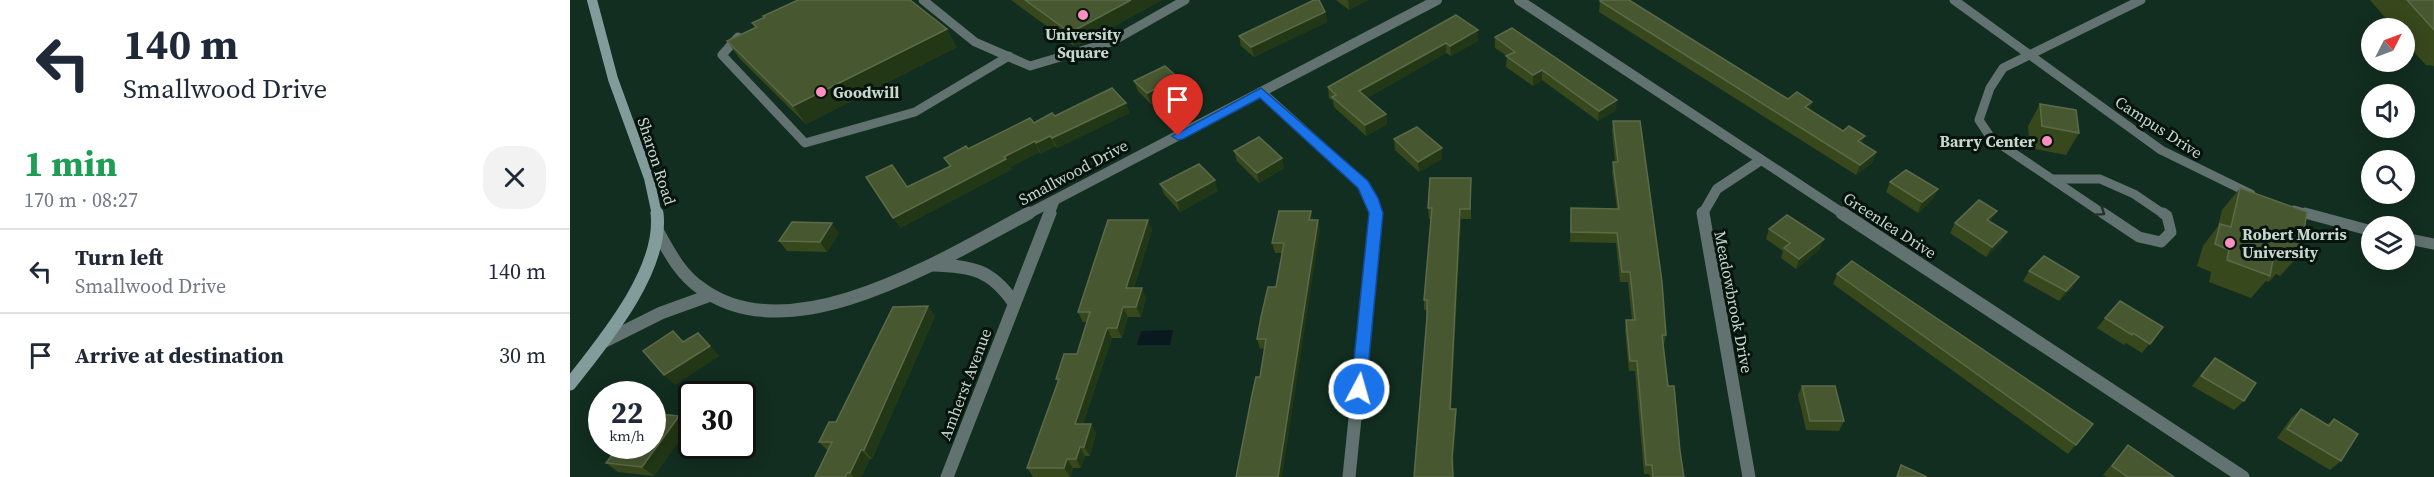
<!DOCTYPE html>
<html lang="en">
<head>
<meta charset="utf-8">
<style>
	body { margin:0; font-family:"Source Serif 4",serif; background:#f2f2f3; color:#1f2937; height:100vh; display:flex; flex-direction:column; font-size:22px; white-space:nowrap }
	* { box-sizing:border-box; margin:0 }
	p { font-size:20px; color:#747a83 }
	.icon { flex:none; width:33px; height:33px; fill:none; stroke:currentColor; stroke-width:2; stroke-linecap:round; stroke-linejoin:round }
	.map { position:relative; flex:1; overflow:hidden }
	.panel { display:flex; flex-direction:column; background:#fff; width:570px }
	.panel>* { flex:none }
	.guide { background:#fff; color:#1f2937; overflow:hidden }
	.needle { width:39px; rotate:48deg }
	.fabs { position:absolute; left:1791px; top:18px; display:grid; gap:12px }
	.fabs a { display:grid; place-items:center; width:54px; height:54px; border-radius:50%; background:#fff; box-shadow:0 3px 15px #0003; font-size:30px }
	.speed { position:absolute; left:18px; top:381px; display:flex; gap:12px; font-size:30px; font-weight:700; text-align:center }
	.speed>* { display:grid; place-content:center; width:78px; height:78px; border-radius:50%; background:#fff; box-shadow:0 3px 15px #0003; line-height:1 }
	.speed small { font-size:15px; font-weight:400 }
	.speed .limit { border:3px solid #111; border-radius:9px; background:#fff; color:#111 }
	.pin { position:absolute; display:grid; place-items:center; width:51px; height:51px; color:#fff; margin:-62px -26px; border-radius:50% 50% 50% 0; rotate:-45deg; box-shadow:0 0 6px #0007 }
	.pin .icon { rotate:45deg }
	.me { position:absolute; width:66px; margin:-33px; rotate:6deg; stroke-linejoin:round; filter:drop-shadow(0 0 4px #0008) }
	.turn { display:flex; align-items:center; gap:21px; height:126px; padding:0 24px; font-size:27px }
	.turn .icon { width:78px; height:78px; stroke-width:2.5 }
	.turn b { display:block; font-size:42px; line-height:51px }
	.round { display:grid; place-items:center; flex:none; width:63px; height:63px; border-radius:24px; background:#f2f2f3 }
	.head { display:flex; align-items:center; justify-content:space-between; height:102px; padding:0 24px }
	h1 { font-size:36px; font-weight:700; line-height:45px; color:#1e9e55 }
	ul { padding:0; list-style:none }
	li { display:flex; align-items:center; gap:18px; height:84px; padding:0 24px; border-top:2px solid #e0e1e3 }
	li div { flex:1 }
	li b { display:block; font-size:22px }
	li em { font-style:normal }
	main { display:flex; flex:1; min-height:0 }
	.map>svg:first-child { display:block }
</style>
</head>
<body>
<main>
<section class="panel">
<div class="guide">
<div class="turn"><svg class="icon" aria-label="left" viewBox="0 0 24 24"><path d="M17 20v-9H6M10 6l-5 5 5 5"/></svg><div><b>140 m</b>Smallwood Drive</div></div>
</div>
<div class="head"><div><h1>1 min</h1><p>170 m · 08:27</p></div><a class="round"><svg class="icon" aria-label="close" viewBox="0 0 24 24"><path d="M6 6l12 12M18 6L6 18"/></svg></a></div>
<ul>
<li><svg class="icon" aria-label="left" viewBox="0 0 24 24"><path d="M17 20v-9H6M10 6l-5 5 5 5"/></svg><div><b>Turn left</b><p>Smallwood Drive</p></div><em>140 m</em></li>
<li><svg class="icon" aria-label="arrive" viewBox="0 0 24 24"><path d="M6 21V4h12l-3 4 3 4H6"/></svg><div><b>Arrive at destination</b></div><em>30 m</em></li>
</ul>
</section>
<div class="map">
<svg width="1864" height="477" viewBox="0 0 1864 477">
	<rect width="100%" height="100%" fill="#122e20"/>
	<path fill="#0a181f" d="M603,330L600,345H567L571,331Z"/>
	<g fill="none" stroke-linecap="round" stroke-linejoin="round">
		<g stroke="#627271" stroke-width="9">
			<path d="M353,0L405,42L460,66L541,42L615,0"/>
			<path d="M1384,0L1591,150L1681,194"/>
			<path d="M168,37L152,55L235,143L345,112L439,56"/>
			<path d="M1483,179H1530L1564,194L1595,215"/>
			<path d="M1724,210L1741,215"/>
			<path d="M1535,215L1421,138L1409,120L1420,88L1433,68L1571,0"/>
		</g>
		<g stroke="#627271" stroke-width="11">
			<path d="M1533,213L1569,237L1591,242L1601,232L1597,216L1593,213"/>
			<path d="M1735,213L1802,231"/>
			<path d="M1834,238L1864,244"/>
		</g>
		<g stroke="#627271" stroke-width="10">
			<path d="M949,0L1275,215"/>
			<path d="M691,92L793,184L806,215"/>
			<path d="M456,215L867,0"/>
			<path d="M479,215L485,200"/>
			<path d="M1132,215L1147,189L1191,160"/>
		</g>
		<g stroke="#627271" stroke-width="13">
			<path d="M1133,213L1179,477"/>
			<path d="M1272,213L1673,477"/>
			<path d="M88,232C100,254 111,275 132,289C223,355 377,256 459,213"/>
			<path d="M362,265C401,266 421,269 444,303"/>
			<path d="M33,342L91,313L138,296"/>
			<path d="M377,477L480,213"/>
			<path d="M779,477L806,213"/>
		</g>
		<path stroke="#829c9c" stroke-width="10" d="M22,0L43,79L79,178L87,215"/>
		<path stroke="#829c9c" stroke-width="13" d="M0,384C33,342 94,270 87,213"/>
	</g>
	<g fill="#38481d">
		<path d="M441,0H592L513,43L504,46Z"/>
		<path d="M766,0H798L779,10Z"/>
		<path d="M1800,0H1864V66L1856,65L1834,41V28H1824Z"/>
		<path d="M1030,1L1240,110L1273,131L1295,136L1292,144L1306,152L1302,163L1286,175L1029,12Z"/>
		<path d="M755,12L757,22L684,57L671,46L669,36Z"/>
		<path d="M886,15L908,41L881,56L876,53L797,98L816,114L817,124L796,136L764,107L763,101L759,98L758,87Z"/>
		<path d="M193,16L387,47L236,124L170,59L157,41L185,28L182,23L194,18Z"/>
		<path d="M925,37L1046,110L1028,121L972,80L963,86L936,67L937,56L925,48Z"/>
		<path d="M564,81L617,93L594,105L589,100L581,104L568,91Z"/>
		<path d="M556,103L559,113L487,148L485,146L471,154L469,152L440,167L442,169L330,228L337,187L379,166L374,158L464,123L485,116Z"/>
		<path d="M1470,104L1509,133L1496,155L1460,148L1458,126Z"/>
		<path d="M1043,121L1096,335L1094,344H1093L1098,386L1114,477H1080L1079,474H1074L1065,371H1059L1055,330L1056,320H1062L1058,282H1050L1046,243L1000,242L1001,208L1047,209L1042,172L1043,162H1045L1042,131Z"/>
		<path d="M824,139L872,148V159L849,172L825,150Z"/>
		<path d="M664,151L712,158L714,168L689,183L667,161Z"/>
		<path d="M901,178V219H891L881,409L886,419L883,467L857,317V310H854V300L861,219H859L858,208Z"/>
		<path d="M1320,182L1368,189L1363,199L1348,213L1316,192Z"/>
		<path d="M590,184L648,191L610,212L594,194Z"/>
		<path d="M1670,188L1730,254L1710,276L1706,274L1699,282L1696,281L1681,298L1639,282L1641,272L1627,266L1633,246L1648,226L1652,210Z"/>
		<path d="M741,211L743,220L750,230L690,377L695,348L690,349L687,339L706,287L712,253H705L702,243Z"/>
		<path d="M578,220L582,230L564,288L576,298L571,317H558L552,338H542L513,424H521L526,433L520,456H515L511,468H503L500,477H463L457,468L488,382L486,379L507,354L517,322H513L508,312Z"/>
		<path d="M1421,221L1420,222L1431,242L1416,257L1380,233L1385,223Z"/>
		<path d="M1199,229L1250,249L1226,269L1211,258L1213,251L1196,239Z"/>
		<path d="M269,233L257,252L217,251L209,241Z"/>
		<path d="M1459,271L1503,287L1489,301L1453,281Z"/>
		<path d="M1267,274L1523,424L1498,454L1263,284Z"/>
		<path d="M365,316L302,459H300L291,477H245L258,451L249,442L266,422Z"/>
		<path d="M1535,318L1593,327L1572,353L1556,343L1554,345L1527,328Z"/>
		<path d="M1645,358L1674,401L1664,410L1622,386L1636,368Z"/>
		<path d="M1232,386L1274,421L1269,431L1236,430L1228,395Z"/>
		<path d="M1731,409L1756,425L1764,419L1771,461L1760,470L1707,438L1721,418Z"/>
		<path d="M120,425L84,476L48,472L36,463Z"/>
		<path d="M1558,445L1604,477H1537L1533,475Z"/>
	</g>
	<g fill="#223716">
		<path d="M561,0H592L513,43L504,46L498,31Z"/>
		<path d="M778,0H798L779,10Z"/>
		<path d="M755,12L757,22L684,57L681,47Z"/>
		<path d="M377,29L387,47L236,124L223,106Z"/>
		<path d="M908,30V41L881,56L880,46Z"/>
		<path d="M876,43V53L790,102L789,91Z"/>
		<path d="M972,70V80L963,86V75Z"/>
		<path d="M614,83L617,93L594,105L591,95Z"/>
		<path d="M585,89L589,100L581,104L577,93Z"/>
		<path d="M1047,100L1046,110L1028,121L1029,111Z"/>
		<path d="M1242,102L1239,112L1235,107Z"/>
		<path d="M556,103L559,113L487,148L482,138Z"/>
		<path d="M816,114L817,124L796,136L795,125Z"/>
		<path d="M480,136L485,146L471,154L466,143Z"/>
		<path d="M1295,136L1291,146L1288,141Z"/>
		<path d="M465,141L469,152L440,167L442,169L330,228L323,218L434,157Z"/>
		<path d="M872,148V159L849,172L848,162Z"/>
		<path d="M1306,152L1302,163L1286,175L1290,165Z"/>
		<path d="M712,158L714,168L689,183L687,173Z"/>
		<path d="M645,180L648,191L610,212L607,201Z"/>
		<path d="M1368,189L1363,199L1348,213L1352,202Z"/>
		<path d="M890,209L891,219L881,419L880,409Z"/>
		<path d="M741,211L743,222L739,220Z"/>
		<path d="M1427,211L1421,221L1411,230L1417,220Z"/>
		<path d="M578,220L582,230L561,298L556,288Z"/>
		<path d="M748,220L750,230L712,477H708Z"/>
		<path d="M262,223L269,233L257,252L250,242Z"/>
		<path d="M1437,232L1431,242L1416,257L1422,247Z"/>
		<path d="M1254,239L1250,249L1226,269L1229,259Z"/>
		<path d="M1509,277L1503,287L1489,301L1496,291Z"/>
		<path d="M572,288L576,298L571,317L566,307Z"/>
		<path d="M358,306L365,316L302,459L294,450Z"/>
		<path d="M553,307L558,317L552,338L547,328Z"/>
		<path d="M537,328L542,338L510,433L505,424Z"/>
		<path d="M128,333L150,356L105,385L94,375Z"/>
		<path d="M886,409V419L883,477L882,458Z"/>
		<path d="M109,416L120,425L84,476L72,467Z"/>
		<path d="M521,424L526,433L520,456L514,447Z"/>
		<path d="M510,447L515,456L511,468L506,459Z"/>
		<path d="M291,450L300,459L291,477H284L280,473Z"/>
		<path d="M497,459L503,468L500,477L494,468Z"/>
	</g>
	<g fill="#475730" stroke="#5b6b49" stroke-width="1.5">
		<path d="M228,0H340L377,29L223,106L157,41L187,27L182,23L195,17L193,16Z"/>
		<path d="M455,0H561L507,29L498,31Z"/>
		<path d="M744,0H749L755,12L681,47L669,36Z"/>
		<path d="M1032,0H1059L1218,99L1227,92L1242,102L1235,107L1273,131L1279,126L1295,136L1288,141L1306,152L1290,165L1030,1Z"/>
		<path d="M1837,0H1864V30Z"/>
		<path d="M886,15L908,30L880,46L876,43L789,91L816,114L795,125L762,97L766,95L758,87Z"/>
		<path d="M942,28L1047,100L1029,111L972,70L963,75L936,56L945,52L925,37Z"/>
		<path d="M595,66L614,83L591,95L585,89L577,93L564,81Z"/>
		<path d="M542,88L556,103L482,138L480,136L466,143L465,141L434,157L436,159L323,218L296,177L322,165L337,187L381,166L374,158L396,146L398,149L460,118L464,123L482,113L485,116Z"/>
		<path d="M1470,104L1506,110L1509,133L1472,126Z"/>
		<path d="M1043,121H1070L1092,282L1096,335H1092L1098,386H1104L1110,451L1114,477H1083L1082,465H1076L1067,361H1060L1056,320H1065L1060,272H1052L1047,233L1001,232V208L1049,209L1043,162H1048Z"/>
		<path d="M847,127L872,148L848,162L824,139Z"/>
		<path d="M689,137L712,158L687,173L664,151Z"/>
		<path d="M629,164L645,180L607,201L590,184Z"/>
		<path d="M1336,170L1368,189L1352,202L1320,182Z"/>
		<path d="M860,178H901L900,209H890L880,409H886L882,458L883,477H844L857,317V300H854L862,208H858Z"/>
		<path d="M1670,188L1737,212L1730,254L1720,250L1718,260L1704,255L1700,276L1657,260L1659,250L1645,244L1650,224L1661,227Z"/>
		<path d="M1409,200L1427,211L1417,220L1437,232L1422,247L1385,223Z"/>
		<path d="M709,211H741L739,220H748L708,477H666L682,395L686,377H690L696,339H687L691,317L698,287H706L714,243H702Z"/>
		<path d="M1217,215L1254,239L1229,259L1214,248L1220,243L1199,229Z"/>
		<path d="M538,220H578L556,288H572L566,307H553L547,328H537L505,424H521L514,447H510L506,459H497L494,468H457L489,379H486L494,354H507L520,312H508Z"/>
		<path d="M222,222L262,223L250,242L209,241Z"/>
		<path d="M1474,256L1509,277L1496,291L1459,271Z"/>
		<path d="M1282,261L1523,424L1506,445L1267,274Z"/>
		<path d="M1550,301L1593,327L1580,344L1563,333L1562,335L1535,318Z"/>
		<path d="M358,306L294,450H291L280,473H277L275,477H245L262,442H249L259,422H266L323,307Z"/>
		<path d="M103,331L113,342L128,333L140,346L94,375L73,351Z"/>
		<path d="M1645,358L1686,383L1674,401L1631,376Z"/>
		<path d="M1232,386H1265L1274,421H1240Z"/>
		<path d="M1731,409L1759,426L1764,419L1788,434L1771,461L1717,429Z"/>
		<path d="M82,413L109,416L72,467L36,463L49,446H82Z"/>
		<path d="M1558,445L1604,477H1558L1542,466Z"/>
		<path d="M1331,465L1357,477H1327Z"/>
	</g>
	<defs><path id="oneway-chevron" d="M-2-3.5L2.5 0L-2 3.5" fill="none" stroke-width="1.6" stroke-linecap="round" stroke-linejoin="round" transform="scale(1.5)"/></defs>
	<use stroke="#22302b" href="#oneway-chevron" transform="translate(1531 212) rotate(34)"/>
	<path fill="#1a73e8" stroke="#114b97" stroke-width="1.5" d="M691,88L798,181L808,198L813,213L796,389L789,395L781,389L799,213L788,188L690,98L613,139L608,140L602,136Z"/>
	<g fill="#fd8ec0" stroke="#07130d" stroke-width="2">
		<circle cx="513" cy="15" r="6"/>
		<circle cx="251" cy="92" r="6"/>
		<circle cx="1477" cy="141" r="6"/>
		<circle cx="1660" cy="243" r="6"/>
	</g>
	<g text-anchor="middle" stroke-width="6" stroke-linejoin="round" paint-order="stroke">
		<g font-size="16" font-weight="bold" fill="#c7d7ce" stroke="#07130d" text-anchor="start">
			<text x="513" y="40" text-anchor="middle">University<tspan x="513" dy="18">Square</tspan></text>
			<text x="263" y="98">Goodwill</text>
			<text x="1465" y="147" text-anchor="end">Barry Center</text>
			<text x="1672" y="240">Robert Morris<tspan x="1672" dy="18">University</tspan></text>
		</g>
		<g font-size="16" fill="#c7d7ce" stroke="#07130d">
			<text transform="translate(1589 127) rotate(33)" y="6">Campus Drive</text>
			<text transform="translate(87 161) rotate(72)" y="6">Sharon Road</text>
			<text transform="translate(503 172) rotate(-28)" y="6">Smallwood Drive</text>
			<text transform="translate(1320 225) rotate(33)" y="6">Greenlea Drive</text>
			<text transform="translate(1164 302) rotate(79)" y="6">Meadowbrook Drive</text>
			<text transform="translate(395 384) rotate(-69)" y="6">Amherst Avenue</text>
		</g>
	</g>
</svg>
<div class="fabs">
<a><svg class="needle" viewBox="-14 -14 28 28"><path d="M0-13l5 13h-10z" fill="#e53935"/><path d="M0 13l5-13h-10z" fill="#747a83"/></svg></a>
<a><svg class="icon" aria-label="sound" viewBox="0 0 24 24"><path d="M4 9h4l5-4v14l-5-4H4zM17 9q2 3 0 6"/></svg></a>
<a><svg class="icon" aria-label="search" viewBox="0 0 24 24"><circle cx="10" cy="10" r="6"/><path d="M15 15l6 6"/></svg></a>
<a><svg class="icon" aria-label="layers" viewBox="0 0 24 24"><path d="M12 4l9 5-9 5-9-5zM3 14l9 5 9-5"/></svg></a>
</div>
<div class="speed"><div>22<small>km/h</small></div><div class="limit">30</div></div>
<div class="pin" style="left:608px;top:136px;background:#d93025"><svg class="icon" aria-label="arrive" viewBox="0 0 24 24"><path d="M6 21V4h12l-3 4 3 4H6"/></svg></div>
<svg class="me" style="left:789px;top:389px" viewBox="-20 -20 40 40"><circle r="17" fill="#1a73e8" stroke="#fff" stroke-width="3"/><path d="M0-11L8 9 0 5-8 9z" fill="#fff"/></svg>
</div>
</main>
</body>
</html>
